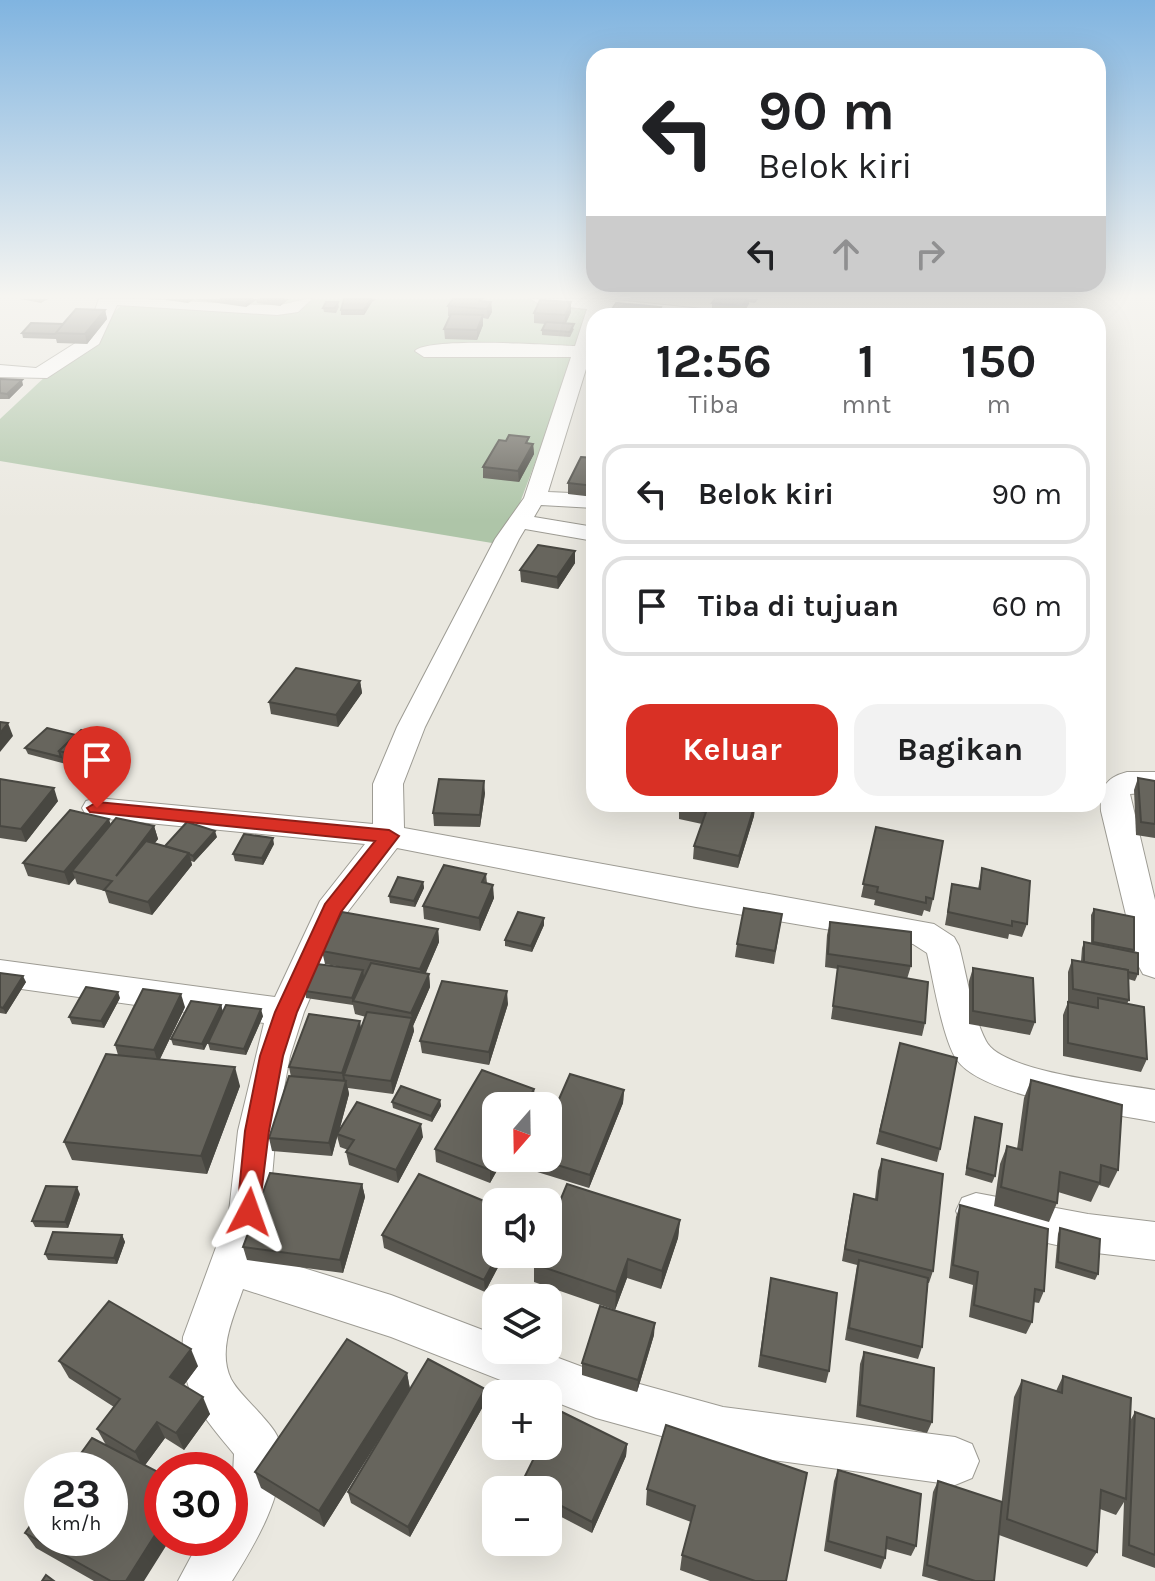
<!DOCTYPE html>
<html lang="id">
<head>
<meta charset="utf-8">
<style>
	body { margin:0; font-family:Karla,sans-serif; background:#f2f2f2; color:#202124; height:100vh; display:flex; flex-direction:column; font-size:30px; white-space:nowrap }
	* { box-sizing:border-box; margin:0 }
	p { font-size:26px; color:#757577 }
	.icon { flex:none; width:44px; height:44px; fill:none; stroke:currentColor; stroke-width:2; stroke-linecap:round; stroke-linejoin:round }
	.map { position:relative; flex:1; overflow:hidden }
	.sheet { position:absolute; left:586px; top:308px; width:520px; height:504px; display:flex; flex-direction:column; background:#fff; border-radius:24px; box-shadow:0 8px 32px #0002 }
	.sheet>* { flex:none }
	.top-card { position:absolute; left:586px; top:48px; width:520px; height:244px; border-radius:24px; box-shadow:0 8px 32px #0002; background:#fff; color:#202124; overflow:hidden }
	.needle { width:52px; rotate:200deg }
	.controls { position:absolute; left:482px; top:1092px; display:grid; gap:16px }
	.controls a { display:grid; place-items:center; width:80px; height:80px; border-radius:16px; background:#fff; box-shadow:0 8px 32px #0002; font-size:40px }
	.speed { position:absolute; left:24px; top:1452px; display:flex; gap:16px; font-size:40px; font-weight:700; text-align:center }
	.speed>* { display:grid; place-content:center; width:104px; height:104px; border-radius:50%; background:#fff; box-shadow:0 8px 32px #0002; line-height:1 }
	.speed small { font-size:20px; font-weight:400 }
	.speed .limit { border:12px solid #d22; background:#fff; color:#111 }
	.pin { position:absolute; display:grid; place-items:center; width:68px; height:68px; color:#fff; margin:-82px -34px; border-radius:50% 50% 50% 0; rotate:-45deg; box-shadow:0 0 8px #0007 }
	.pin .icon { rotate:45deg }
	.me { position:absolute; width:88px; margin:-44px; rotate:4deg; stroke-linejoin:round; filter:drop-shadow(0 0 6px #0008) }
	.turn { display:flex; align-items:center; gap:28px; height:168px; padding:0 40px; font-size:36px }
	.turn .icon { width:104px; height:104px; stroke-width:2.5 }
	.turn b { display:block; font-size:56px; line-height:68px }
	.lanes { display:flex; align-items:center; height:76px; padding:0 40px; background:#0003; justify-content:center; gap:40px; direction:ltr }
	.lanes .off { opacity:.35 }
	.eta { display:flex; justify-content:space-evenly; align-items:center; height:136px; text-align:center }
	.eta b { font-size:48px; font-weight:700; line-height:56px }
	.button { display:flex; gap:16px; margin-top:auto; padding:16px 40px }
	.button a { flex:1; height:92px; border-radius:24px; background:#d93025; color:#fff; font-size:32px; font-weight:700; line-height:92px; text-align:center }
	.button a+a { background:#f2f2f2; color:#202124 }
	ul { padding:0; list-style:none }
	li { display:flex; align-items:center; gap:24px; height:100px; margin:0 16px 12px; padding:0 24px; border:4px solid #e0e0e0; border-radius:24px }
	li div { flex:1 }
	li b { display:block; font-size:30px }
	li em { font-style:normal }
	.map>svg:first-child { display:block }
</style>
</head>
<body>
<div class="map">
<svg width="1155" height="1581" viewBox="0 0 1155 1581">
	<rect width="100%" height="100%" fill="#eae8e0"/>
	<path fill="#aec5a8" d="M128,299H555L595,304L504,545L0,461V419Z"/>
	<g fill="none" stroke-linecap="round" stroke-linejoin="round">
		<defs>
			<g id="minor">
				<path d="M99,299C158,297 217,305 276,305C289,305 297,299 312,299L298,312L277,315L117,305L99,344L47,378L0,377V365L36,368L85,337Z"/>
				<path d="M531,299H607L722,311L731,316H665L604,310L602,316H594V343L548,492L594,494V508L541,505L534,517L594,527V541L525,529L519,539L425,727L403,784L404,828L934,924L954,937L959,946C967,976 972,1014 986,1041C1001,1072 1121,1084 1155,1090V1122C1109,1113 983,1097 957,1060C943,1041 933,979 927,953L913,944L696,907L397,848L346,914L304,1012L290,1056L276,1131L269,1212L255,1253L391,1295L496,1335V1350H537L596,1372L723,1407L955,1437L972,1444L979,1461L972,1478L955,1485L723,1453L596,1418L548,1399V1394H536L391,1337L243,1289C234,1316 217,1350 231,1379C238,1392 254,1406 263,1417C271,1426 280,1436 281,1449C285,1495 255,1544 232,1581H178L201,1538H230L234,1454C202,1415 179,1391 183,1337L229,1212L238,1131L264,1023L0,986V960L275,997L320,901L365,844L97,818L86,815L82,808L86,801L97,798L373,824V784L397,727L495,539L524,498L571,357H424L415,351C428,337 549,345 575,346L587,309L539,304Z"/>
				<path d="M1127,772H1155V792L1130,794L1155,900V978L1143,974L1138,965L1101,811C1100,789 1104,778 1127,772Z"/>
				<path d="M976,1193L1088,1214L1155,1222V1260L1088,1252L962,1224L956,1211L962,1198Z"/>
			</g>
		</defs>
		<use href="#minor" stroke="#9d9b93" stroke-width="2"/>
		<use href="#minor" fill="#fff" fill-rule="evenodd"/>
	</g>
	<g fill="#595750">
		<path d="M21,299H48L41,303Z"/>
		<path d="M166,299H195L188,303L166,300Z"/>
		<path d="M196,299H289L280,306L257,303L256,300L246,307L197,300Z"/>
		<path d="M715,299H758L755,303L749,302L743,314L712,312V303Z"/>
		<path d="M338,302L339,307L336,313L324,312L323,308Z"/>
		<path d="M372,302L364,315H341V310Z"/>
		<path d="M487,302H491L492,312L488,319L483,318V325L477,340L445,339L444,329L450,316H448V306Z"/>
		<path d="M105,310L107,319L87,344L57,343L56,339L23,338L22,333L63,324Z"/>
		<path d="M571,312L566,323L574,329L570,337L542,335V330L545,324L534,323V313Z"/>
		<path d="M0,379L23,385L9,399H0Z"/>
		<path d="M529,443L533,444L534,454L519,482L483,478V467Z"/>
		<path d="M594,458V497L568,494V483Z"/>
		<path d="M575,551V563L558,589L521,582L520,570Z"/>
		<path d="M360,681L362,693L338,727L271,714L269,702Z"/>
		<path d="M76,735L121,741L124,754L104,774L28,754L25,748Z"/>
		<path d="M1138,778L1155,781V838L1136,835L1134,790Z"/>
		<path d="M0,779L58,801L26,842L0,838Z"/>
		<path d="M485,793L480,827L434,826L433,813Z"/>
		<path d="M755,804L754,816L738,868L693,859L694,846L702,824L679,819V807Z"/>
		<path d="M111,825L154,826L158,839L154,844L165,846L217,837L194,862L191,861L192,865L152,915L109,903L105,891L77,884L75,878L69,885L28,876L23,863Z"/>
		<path d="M876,827L933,899L930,912L924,910L922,916L874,905L875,900L861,897Z"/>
		<path d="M274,844L263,865L235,861L233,854Z"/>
		<path d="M982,868L1027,924L1022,937L1009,934L1008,939L945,925L952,884L978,889Z"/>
		<path d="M486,874L487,883L494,898L480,931L424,919L423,906Z"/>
		<path d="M423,882L424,888L415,907L390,903L389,896Z"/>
		<path d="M1094,909L1134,950V952L1138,974L1135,981L1128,979L1129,1000L1127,1004L1147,1059L1141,1072L1063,1056V1015L1068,1002L1094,1007L1068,1002V972L1072,960L1081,961L1082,948L1084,942L1091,943V915Z"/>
		<path d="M782,914L774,964L735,957L737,944Z"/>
		<path d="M544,918V925L532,952L505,946V940Z"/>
		<path d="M830,922L911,966L907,979L925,1023L922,1036L831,1019L838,969L825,967L827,935Z"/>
		<path d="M438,929L439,942L425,974H429L430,987L413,1026L414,1031L393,1094L348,1088L349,1094L339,1132L423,1137L398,1183L349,1165L346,1152L348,1150L340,1147L337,1136L332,1156L272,1151L269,1138L291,1077L289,1067L361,1029L366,1017L355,1014L353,1005L306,998L305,991L348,968L325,964L322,951Z"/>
		<path d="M973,968L1035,1022L1030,1035L969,1024V981Z"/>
		<path d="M0,973L26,982L6,1014L0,1013Z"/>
		<path d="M120,998L104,1028L72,1024L69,1017Z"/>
		<path d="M508,1004L489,1065L422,1053L420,1041Z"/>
		<path d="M221,1005L223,1012L263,1016L246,1055L210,1050L208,1043L222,1014L204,1050L173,1045L171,1039Z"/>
		<path d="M185,1007L160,1059L240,1086L207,1174L72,1160L64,1142L118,1055L115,1045Z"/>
		<path d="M900,1043L940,1149L937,1162L876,1144Z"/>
		<path d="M482,1070L534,1089L535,1102L533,1106H496V1158H504L490,1183L436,1162L435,1149Z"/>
		<path d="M1031,1080L1118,1170L1109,1188L1099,1185L1091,1202L1058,1192L1057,1203L1049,1222L994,1206L1000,1164L1007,1146L1017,1149L1024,1098Z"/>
		<path d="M624,1090L623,1103L589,1188L534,1171V1158Z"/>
		<path d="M440,1100L441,1106L432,1122L393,1108L392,1102Z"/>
		<path d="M975,1117L995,1176L992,1183L965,1175Z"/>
		<path d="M882,1159L933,1271L929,1283H928L922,1347L918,1359L845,1340L857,1265L842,1261L851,1207L854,1194L875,1199L878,1171Z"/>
		<path d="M362,1184L365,1197L343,1273L247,1260L243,1247Z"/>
		<path d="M80,1194L68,1228L35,1227L32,1221Z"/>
		<path d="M960,1205L1044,1291L1039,1303L1033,1302L1032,1322L1026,1334L969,1317L973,1285L949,1278L956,1217Z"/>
		<path d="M680,1220L678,1238L661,1289L627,1278L615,1310L534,1282V1264Z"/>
		<path d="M1060,1228L1098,1274L1095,1280L1055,1268L1058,1234Z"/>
		<path d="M122,1235L125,1242L117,1264L48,1260L45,1254Z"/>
		<path d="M382,1235L496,1254H505L485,1292L384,1248Z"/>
		<path d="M769,1290L829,1371L826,1383L758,1367Z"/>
		<path d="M654,1335L637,1392L582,1375V1363Z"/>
		<path d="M864,1352L932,1422L927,1433L856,1417L860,1364Z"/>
		<path d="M59,1361L198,1366L184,1385L210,1414L184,1450L165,1438L145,1465L144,1581H94L36,1548L25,1533L106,1445L97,1429L114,1407L69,1378Z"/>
		<path d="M407,1373L410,1389L486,1401L410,1537L351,1503L348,1492L391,1420L324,1527L261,1488L255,1472Z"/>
		<path d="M1063,1376L1130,1421L1135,1412L1155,1419V1568L1122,1556L1124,1502L1116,1515L1100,1509L1097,1552L1087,1567L999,1535L994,1581H939L922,1576L933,1492L938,1481L1001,1507L1014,1397L1022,1380L1056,1391Z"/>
		<path d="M666,1425L786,1581H710L680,1570L682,1555L691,1522L646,1505L647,1489Z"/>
		<path d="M627,1444L626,1456L592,1533L548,1510V1490H521V1484Z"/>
		<path d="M838,1470L916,1546L911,1556L886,1549L885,1558L881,1569L824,1551L834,1481Z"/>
	</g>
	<g fill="#484741">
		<path d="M251,299H256V300L246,307V303Z"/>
		<path d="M282,299H289L280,306V301Z"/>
		<path d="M371,299H377L372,302L364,315V310Z"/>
		<path d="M747,299H749V304L742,316V306Z"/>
		<path d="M491,302L492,312L488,319L487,309Z"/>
		<path d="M571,302V312L565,325V315Z"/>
		<path d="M105,310L107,319L87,344L85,334Z"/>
		<path d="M483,315V325L477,340V330Z"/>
		<path d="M22,380L23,385L9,399L7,394Z"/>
		<path d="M533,444L534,454L519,482L518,471Z"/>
		<path d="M575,551V563L558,589L557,577Z"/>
		<path d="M360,681L362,693L338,727L336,715Z"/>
		<path d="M8,723L13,736L0,752V733Z"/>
		<path d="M121,741L124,754L104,774L100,762Z"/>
		<path d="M484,781L485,793L480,827V815Z"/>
		<path d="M54,788L58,801L26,842L21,829Z"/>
		<path d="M755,804L754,816L738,868L739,856Z"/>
		<path d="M109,819L113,832L72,871L75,878L69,885L64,872Z"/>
		<path d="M154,826L158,839L120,889L116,876Z"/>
		<path d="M215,831L217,837L194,862L193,856Z"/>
		<path d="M273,838L274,844L263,865L262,858Z"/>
		<path d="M189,853L192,865L152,915L148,902Z"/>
		<path d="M423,882L424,888L415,907L414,901Z"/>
		<path d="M493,885L494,898L480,931L479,918Z"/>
		<path d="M544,918V925L532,952L531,946Z"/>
		<path d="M438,929L439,942L422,982L420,969Z"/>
		<path d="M363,970L364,977L353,1001V1005L352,998Z"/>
		<path d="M429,974L430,987L413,1026L411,1013Z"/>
		<path d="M23,976L26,982L6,1014L3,1008Z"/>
		<path d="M507,991L508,1004L489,1065V1052Z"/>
		<path d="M118,992L120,998L104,1028L101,1021Z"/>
		<path d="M181,994L185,1007L158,1063L154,1050Z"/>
		<path d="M221,1005L223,1012L204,1050L202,1044Z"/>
		<path d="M261,1009L263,1016L246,1055L244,1049Z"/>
		<path d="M412,1018L414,1031L393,1094L391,1081Z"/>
		<path d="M360,1021L362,1034L344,1075L346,1082L344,1086L342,1073Z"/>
		<path d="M235,1067L240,1086L207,1174L201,1156Z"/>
		<path d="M346,1081L349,1094L332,1156L329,1143Z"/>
		<path d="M534,1089L535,1102L533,1106H525Z"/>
		<path d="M624,1090L623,1103L589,1188L590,1175Z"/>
		<path d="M440,1100L441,1106L432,1122L431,1116Z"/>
		<path d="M421,1124L423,1137L398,1183L396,1170Z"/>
		<path d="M496,1158H504L490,1183V1170Z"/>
		<path d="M362,1184L365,1197L343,1273L340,1260Z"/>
		<path d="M77,1187L80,1194L68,1228L65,1222Z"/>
		<path d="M680,1220L678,1238L661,1289L662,1271Z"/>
		<path d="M122,1235L125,1242L117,1264L114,1258Z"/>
		<path d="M498,1254H505L485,1292L484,1280Z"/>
		<path d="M628,1259L627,1278L615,1310L616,1292Z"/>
		<path d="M655,1323L654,1335L637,1392L638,1380Z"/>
		<path d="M191,1349L198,1366L177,1394L170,1377Z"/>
		<path d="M407,1373L410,1390L324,1527L319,1511Z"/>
		<path d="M485,1389L486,1401L410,1537L408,1527Z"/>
		<path d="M203,1397L210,1414L184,1450L176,1433Z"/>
		<path d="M157,1422L165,1438L143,1468L135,1452Z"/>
		<path d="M627,1444L626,1456L592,1533V1522Z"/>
		<path d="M162,1524V1538H171L144,1581H126Z"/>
	</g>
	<g fill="#67655d" stroke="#484741" stroke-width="2">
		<path d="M220,299H251L246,303Z"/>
		<path d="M260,299H282L280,301Z"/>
		<path d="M344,299H371L364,310H341Z"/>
		<path d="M453,299H482L480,301L491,302L487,309L448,306Z"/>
		<path d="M715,299H747L742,306L712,303Z"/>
		<path d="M540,300L571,302L565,315L534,313Z"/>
		<path d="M326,302H338L335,308H323Z"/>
		<path d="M616,303L661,307L656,316H625L609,314Z"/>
		<path d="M76,309L105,310L85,334L55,333Z"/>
		<path d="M714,310L751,315V316H710Z"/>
		<path d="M884,313L904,316H883Z"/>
		<path d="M451,314L483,315L477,330L444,329Z"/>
		<path d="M546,322L574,324L570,332L542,330Z"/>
		<path d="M31,323L63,324L55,334L22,333Z"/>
		<path d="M0,379H1L22,380L7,394L0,393Z"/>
		<path d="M509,435L529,437L526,443L533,444L518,471L483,467L499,440L506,441Z"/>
		<path d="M581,457L594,458V486L568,483Z"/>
		<path d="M538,545L575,551L557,577L520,570Z"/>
		<path d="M296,668L360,681L336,715L269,702Z"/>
		<path d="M0,722L8,723L0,733Z"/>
		<path d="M47,728L76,735L59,751L61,757L25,748Z"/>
		<path d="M81,730L121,741L100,762L59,751Z"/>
		<path d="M1138,778L1155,781V824L1141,822Z"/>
		<path d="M0,779L54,788L21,829L0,826Z"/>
		<path d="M439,779L484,781L480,815L433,813Z"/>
		<path d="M680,804H755L739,856L694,846L706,812L679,807Z"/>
		<path d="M70,810L109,819L64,872L23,863Z"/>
		<path d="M116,818L154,826L116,876L146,841L189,853L148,902L104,890L112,881L72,871Z"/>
		<path d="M187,822L215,831L193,856L189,854V853L165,846Z"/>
		<path d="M876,827L943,841L933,899L926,897V903L877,892L878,887L863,884Z"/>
		<path d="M244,834L273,838L262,858L233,854Z"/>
		<path d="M444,865L486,874L482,882L493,885L479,918L423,906Z"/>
		<path d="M982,868L1030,881L1027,924L1012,921V926L948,912L952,884L980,889Z"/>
		<path d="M398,877L423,882L414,901L389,896Z"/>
		<path d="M744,908L782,914L775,951L737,944Z"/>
		<path d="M1094,909L1134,917V950L1093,942Z"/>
		<path d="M342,912L438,929L420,969L322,951Z"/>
		<path d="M518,912L544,918L531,946L505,940Z"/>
		<path d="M830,922L911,932V966L828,954Z"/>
		<path d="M1084,942L1138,953V974L1128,972V970L1084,962Z"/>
		<path d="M1072,960L1128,970L1129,1000L1073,989Z"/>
		<path d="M371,963L429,974L411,1013L353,1001Z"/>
		<path d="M317,964L363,970L352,998L305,991Z"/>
		<path d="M838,966L928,982L925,1023L833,1006Z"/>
		<path d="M973,968L1033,978L1035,1022L973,1011Z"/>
		<path d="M0,973L23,976L3,1008L0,1007Z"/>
		<path d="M442,981L507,991L489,1052L420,1041Z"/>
		<path d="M86,987L118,992L101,1021L69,1017Z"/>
		<path d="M143,989L181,994L154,1050L115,1045Z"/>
		<path d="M1098,998L1144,1007L1147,1059L1068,1043V1002L1098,1008Z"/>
		<path d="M191,1001L221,1005L202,1044L171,1039Z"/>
		<path d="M226,1005L261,1009L244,1049L208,1043Z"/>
		<path d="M367,1012L412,1018L391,1081L344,1075Z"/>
		<path d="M309,1014L360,1021L342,1073L289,1067Z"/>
		<path d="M900,1043L957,1058L940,1149L880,1131Z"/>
		<path d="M106,1054L235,1067L201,1156L64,1142Z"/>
		<path d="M482,1070L534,1089L525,1106H496V1158L490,1170L435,1149Z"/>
		<path d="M570,1074L624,1090L590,1175L534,1158H548V1124Z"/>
		<path d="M289,1076L346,1081L329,1143L269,1138Z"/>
		<path d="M1031,1080L1122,1105L1118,1170L1101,1165L1100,1183L1060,1172L1057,1203L1001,1187L1007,1146L1022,1150Z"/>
		<path d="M401,1086L440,1100L431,1116L392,1102Z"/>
		<path d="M357,1102L421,1124L396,1170L346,1152L354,1140L337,1134Z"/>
		<path d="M975,1117L1002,1124L995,1176L967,1168Z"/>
		<path d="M882,1159L943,1174L933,1271L845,1249L854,1194L877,1200Z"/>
		<path d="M270,1173L362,1184L340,1260L243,1247Z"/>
		<path d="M419,1174L496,1206V1254H498L484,1280L382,1235Z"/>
		<path d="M567,1184L680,1220L662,1271L628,1259L616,1292L534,1264L538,1254H548V1230Z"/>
		<path d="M46,1186L77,1187L65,1222L32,1221Z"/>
		<path d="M960,1205L1048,1229L1044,1291L1035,1289L1032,1322L974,1305L978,1272L953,1265Z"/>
		<path d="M1060,1228L1100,1239L1098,1274L1058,1262Z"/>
		<path d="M53,1232L122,1235L114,1258L45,1254Z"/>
		<path d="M859,1260L928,1278L922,1347L849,1328Z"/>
		<path d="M771,1278L837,1293L829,1371L761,1355Z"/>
		<path d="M109,1301L191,1349L170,1377L203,1397L176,1433L157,1422L135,1452L97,1429L120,1399L59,1361Z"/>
		<path d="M600,1306L655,1323L638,1380L582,1363Z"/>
		<path d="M347,1339L407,1373L319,1511L255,1472Z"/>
		<path d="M864,1352L934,1368L932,1422L860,1405Z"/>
		<path d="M428,1359L485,1389L408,1527L348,1492Z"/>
		<path d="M1063,1376L1131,1398L1126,1499L1101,1490L1097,1552L1007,1519L1022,1380L1062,1393Z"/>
		<path d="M558,1410L627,1444L592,1522L548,1499V1490H531L521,1484L540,1446H548V1430Z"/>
		<path d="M1135,1412L1155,1419V1555L1129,1545Z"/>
		<path d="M666,1425L807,1473L786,1581H755L682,1555L695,1506L647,1489Z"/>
		<path d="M92,1438L162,1474V1524L126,1581H111L25,1533L42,1509V1538H110V1470H69Z"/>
		<path d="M838,1470L921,1494L916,1546L887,1537L885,1558L828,1541Z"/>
		<path d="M938,1481L1002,1502L994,1581H975L927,1565Z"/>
		<path d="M46,1575L54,1581H42Z"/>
	</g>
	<linearGradient id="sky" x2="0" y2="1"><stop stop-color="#80b4e0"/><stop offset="0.57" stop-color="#f6f5f1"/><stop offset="1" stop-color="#f6f5f1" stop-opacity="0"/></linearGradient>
	<rect width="1155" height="520" fill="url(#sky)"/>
	<path fill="#d93025" stroke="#8d1f18" stroke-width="2" d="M97,802L389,830L399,836L341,912L297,1012L283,1056L269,1131L258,1219L249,1223L241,1219L237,1212L245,1131L260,1056L275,1012L325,904L375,841L90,812L87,808Z"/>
</svg>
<div class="controls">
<a><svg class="needle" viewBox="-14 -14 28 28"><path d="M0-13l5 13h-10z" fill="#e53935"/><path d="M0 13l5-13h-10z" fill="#757577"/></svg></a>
<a><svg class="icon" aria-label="sound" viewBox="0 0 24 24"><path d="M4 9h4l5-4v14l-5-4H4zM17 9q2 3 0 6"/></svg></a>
<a><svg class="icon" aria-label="layers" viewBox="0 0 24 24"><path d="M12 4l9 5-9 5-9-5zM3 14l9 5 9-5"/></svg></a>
<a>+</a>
<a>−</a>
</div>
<div class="speed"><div>23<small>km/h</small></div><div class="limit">30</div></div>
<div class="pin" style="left:97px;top:808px;background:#d93025"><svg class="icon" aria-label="arrive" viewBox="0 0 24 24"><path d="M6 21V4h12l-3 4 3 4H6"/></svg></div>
<svg class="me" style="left:249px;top:1212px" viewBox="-20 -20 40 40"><path d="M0-17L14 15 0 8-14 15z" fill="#d93025" stroke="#fff" stroke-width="4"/></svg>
<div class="top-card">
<div class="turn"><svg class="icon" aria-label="left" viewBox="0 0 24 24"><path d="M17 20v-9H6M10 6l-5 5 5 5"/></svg><div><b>90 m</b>Belok kiri</div></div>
<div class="lanes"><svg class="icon" aria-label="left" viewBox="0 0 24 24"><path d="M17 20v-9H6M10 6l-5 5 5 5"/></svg><svg class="icon off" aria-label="ahead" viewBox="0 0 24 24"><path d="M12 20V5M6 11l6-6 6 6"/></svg><svg class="icon off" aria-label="right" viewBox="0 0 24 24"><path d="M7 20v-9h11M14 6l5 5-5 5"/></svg></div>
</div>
<section class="sheet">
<div class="eta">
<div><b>12:56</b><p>Tiba</p></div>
<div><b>1</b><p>mnt</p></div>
<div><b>150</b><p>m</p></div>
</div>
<ul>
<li><svg class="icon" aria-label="left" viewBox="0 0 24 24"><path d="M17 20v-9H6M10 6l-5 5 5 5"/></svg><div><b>Belok kiri</b></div><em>90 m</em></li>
<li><svg class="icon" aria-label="arrive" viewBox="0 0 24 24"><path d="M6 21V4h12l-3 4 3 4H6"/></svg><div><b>Tiba di tujuan</b></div><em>60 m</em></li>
</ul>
<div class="button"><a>Keluar</a><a>Bagikan</a></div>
</section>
</div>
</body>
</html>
